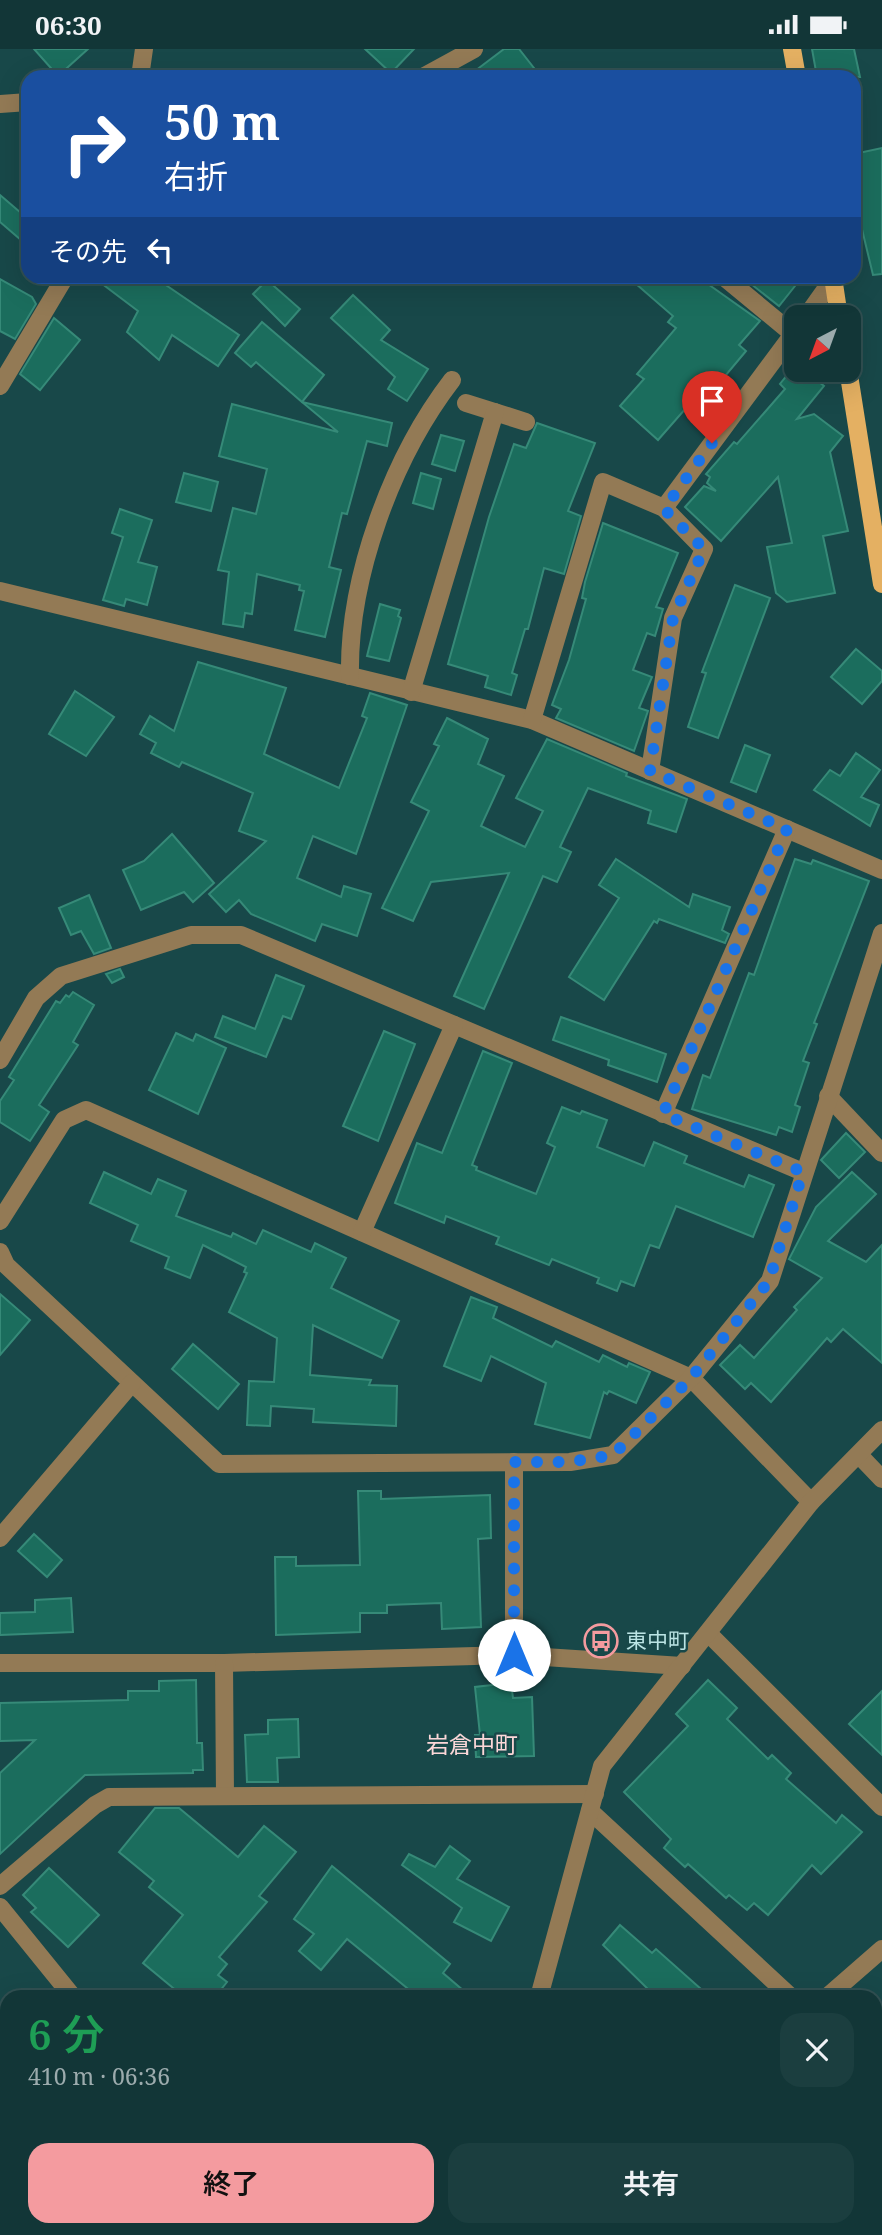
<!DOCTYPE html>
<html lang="ja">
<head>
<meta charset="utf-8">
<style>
	body { margin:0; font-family:"Noto Serif","Noto Sans JP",serif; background:#1b3e3f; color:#f1f3f6; height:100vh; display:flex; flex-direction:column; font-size:26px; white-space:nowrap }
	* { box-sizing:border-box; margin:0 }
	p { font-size:23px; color:#9cabad }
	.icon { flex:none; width:38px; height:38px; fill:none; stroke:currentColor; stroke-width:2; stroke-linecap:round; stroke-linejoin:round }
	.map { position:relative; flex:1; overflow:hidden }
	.panel { position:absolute; left:0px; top:1941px; width:882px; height:247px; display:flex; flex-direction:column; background:#123637; border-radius:21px 21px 0 0; box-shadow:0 7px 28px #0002,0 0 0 2px #315052 }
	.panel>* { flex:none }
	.guide { position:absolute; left:21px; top:21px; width:840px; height:214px; border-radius:21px; box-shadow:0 7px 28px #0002,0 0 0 2px #315052; background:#1a4fa0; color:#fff; overflow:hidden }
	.needle { width:46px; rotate:221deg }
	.buttons { position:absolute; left:784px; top:256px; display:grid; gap:14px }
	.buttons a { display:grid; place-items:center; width:77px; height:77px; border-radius:14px; background:#123637; box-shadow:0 7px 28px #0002,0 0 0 2px #315052; font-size:35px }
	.pin { position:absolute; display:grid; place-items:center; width:60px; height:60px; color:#fff; margin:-72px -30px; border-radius:50% 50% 50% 0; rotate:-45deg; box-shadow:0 0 7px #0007 }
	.pin .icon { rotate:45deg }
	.me { position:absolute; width:77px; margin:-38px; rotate:0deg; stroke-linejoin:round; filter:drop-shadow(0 0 5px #0008) }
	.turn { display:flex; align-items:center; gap:24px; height:147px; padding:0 28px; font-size:32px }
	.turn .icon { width:91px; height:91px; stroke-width:2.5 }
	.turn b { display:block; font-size:49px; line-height:60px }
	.then { display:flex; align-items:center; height:66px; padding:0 28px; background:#0003; gap:14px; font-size:26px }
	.round { display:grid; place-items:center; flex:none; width:74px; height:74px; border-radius:21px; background:#1b3e3f }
	.summary { display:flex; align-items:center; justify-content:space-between; height:119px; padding:0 28px }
	h1 { font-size:42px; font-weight:600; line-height:52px; color:#1e9e55 }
	.cta { display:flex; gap:14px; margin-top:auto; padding:14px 28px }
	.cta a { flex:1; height:80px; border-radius:21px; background:#f49b9f; color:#111; font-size:28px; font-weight:600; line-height:80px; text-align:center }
	.cta a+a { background:#1b3e3f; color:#f1f3f6 }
	.status { display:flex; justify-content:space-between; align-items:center; height:49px; padding:0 35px; background:#123637; direction:ltr }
	.status svg { height:19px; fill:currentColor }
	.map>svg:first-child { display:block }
</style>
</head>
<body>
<div class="status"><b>06:30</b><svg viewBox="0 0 49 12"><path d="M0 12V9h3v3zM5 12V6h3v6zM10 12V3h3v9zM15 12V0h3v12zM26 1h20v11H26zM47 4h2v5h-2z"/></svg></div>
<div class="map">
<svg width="882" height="2186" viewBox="0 0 882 2186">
	<rect width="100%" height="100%" fill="#184849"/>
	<g fill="#1b6d5d" stroke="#368a78" stroke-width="2">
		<path d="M34,0H88L58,27Z"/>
		<path d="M365,0H414L391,24Z"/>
		<path d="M504,0H519L541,28H467Z"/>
		<path d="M812,0H854L860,28H817Z"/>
		<path d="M882,99V225L873,226L854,147V125L859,124L854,105Z"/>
		<path d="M0,146L28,170V197L0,173Z"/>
		<path d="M93,228H154L239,286L218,317L172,286L159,311L127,283L138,262Z"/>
		<path d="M628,228H679L689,236L698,228L760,272L739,296L746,302L721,332L714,327L658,391L620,357L644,330L637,325L676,279L668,273L673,267Z"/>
		<path d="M749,228H784L795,237L779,257L746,231Z"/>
		<path d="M0,230L32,248L36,255L15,290L0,282Z"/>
		<path d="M267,231L300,260L285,277L253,245Z"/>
		<path d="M353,246L390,281L381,291L428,320L407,352L388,340L395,328L331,269Z"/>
		<path d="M54,269L80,291L40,341L20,325Z"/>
		<path d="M262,273L324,326L302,353L256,313L251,318L235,304Z"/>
		<path d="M796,315V320H803L824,337L797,370L814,365L843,387L830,403L848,482L823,487L835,544L787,553L776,544L767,498L792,494L778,428L721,492L685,458L704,437L716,442L707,434L710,428L706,425L734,393L737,395L785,340L780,335Z"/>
		<path d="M302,353L392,374L387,397L367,392L347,465L342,464L329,518L341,521L325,588L295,581L304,542L299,541L300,536L257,525L252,565L245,564L243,578L223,575L229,523L218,521L233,459L256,465L267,420L219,407L232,355L338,383Z"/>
		<path d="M537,374L595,394L568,462L581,467L564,525L544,519L528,580H525L512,624L517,626L511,646L485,638L488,627L448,615L489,468L514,395L526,399Z"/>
		<path d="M441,386L464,392L455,422L432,415Z"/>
		<path d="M184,424L218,433L211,462L176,453Z"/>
		<path d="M421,424L441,430L433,460L413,454Z"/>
		<path d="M120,460L152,471L138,513L157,518L147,556L126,550L124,557L103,551L123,488L112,484Z"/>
		<path d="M603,474L678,504L656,558L663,560L655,587L647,584L633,621L652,628L639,659L648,662L634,702L556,669L561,660L552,656L569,611L586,550L582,549L585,533Z"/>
		<path d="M735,536L770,549L718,689L688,678L706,624L702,623Z"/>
		<path d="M380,555L400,561L398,567L401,569L389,612L367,607Z"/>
		<path d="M856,600L882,622V632L862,655L831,628Z"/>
		<path d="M198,613L286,639L264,705L339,739L367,669L362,667L370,644L407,656L356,805L313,787L297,829L341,848L344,837L371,845L357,887L322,875L315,892L251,865L239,851L226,863L209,845L266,792L239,782L253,744L182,713L179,718L151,704L156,694L140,685L150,667L174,682Z"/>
		<path d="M75,642L114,668L86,707L49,685Z"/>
		<path d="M447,669L488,690L478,715L504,727L481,777L525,798L543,762L516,749L547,690L627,724L626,727L687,750L676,783L648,774L651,762L588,739L560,798L571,803L557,833L543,827L484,960L454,947L509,824L431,833L413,872L382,859L429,762L411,753L439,697L434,695Z"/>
		<path d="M745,696L770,706L756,743L731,733Z"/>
		<path d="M856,704L880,721L861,748L879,756L870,777L814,741L830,721L840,727Z"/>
		<path d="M172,785L214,834L193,853L184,843L141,861L123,821L144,812Z"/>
		<path d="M616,810L689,858L693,845L730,858L722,881L729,885L725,894L659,870L657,874L654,872L604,951L569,928L619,849L599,836Z"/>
		<path d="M795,810L811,815L813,811L869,832L814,974L817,975L803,1012L809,1014L795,1056L800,1058L792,1083L779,1078L776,1086L692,1060L703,1026L710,1029L749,924L754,926Z"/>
		<path d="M89,846L111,899L94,905L81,882L71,886L59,859Z"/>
		<path d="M120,920L124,928L112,934L106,925Z"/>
		<path d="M276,926L304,937L291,970L283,967L266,1008L215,988L223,967L255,980Z"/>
		<path d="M73,943L94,956L73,993L78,996L39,1056L49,1063L30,1092L0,1073V1052L14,1031L9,1028L56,952L60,954L66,946L69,948Z"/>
		<path d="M561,968L666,1005L657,1033L608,1016L609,1011L553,991Z"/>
		<path d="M384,982L415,995L378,1092L343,1077Z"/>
		<path d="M176,984L193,992L196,985L226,999L198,1065L149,1041Z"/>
		<path d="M483,1002L512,1014L472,1116L477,1118L476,1121L536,1145L555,1098L547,1094L562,1058L580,1065L582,1062L607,1071L597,1098L644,1117L654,1093L687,1107L684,1114L744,1138L749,1126L774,1136L753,1188L676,1157L659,1199L650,1196L634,1237L621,1232L617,1242L597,1234L599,1229L552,1210L549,1216L496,1195L499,1188L446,1167L444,1174L395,1154L417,1094L442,1104Z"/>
		<path d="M846,1084L865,1103L839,1129L821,1111Z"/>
		<path d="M104,1123L151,1145L158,1130L186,1142L176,1167L231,1188L233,1184L256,1195L263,1181L311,1203L315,1194L346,1209L331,1239L399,1272L382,1309L313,1276L310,1326L371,1331L369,1336L397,1337L396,1377L313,1373L314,1360L271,1357L270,1377L247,1376L249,1332L274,1333L277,1289L229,1263L247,1224L244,1223L246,1218L203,1196L190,1229L165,1219L169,1208L131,1192L138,1176L90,1154Z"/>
		<path d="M852,1123L876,1145L828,1192L866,1213L882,1196V1314L843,1280L831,1293L827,1289L771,1353L751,1334L745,1340L720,1316L740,1296L754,1309L797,1261L794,1258L822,1229L789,1210L816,1158Z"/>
		<path d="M0,1245L30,1271L0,1306Z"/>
		<path d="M471,1248L497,1258L493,1269L552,1298L556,1292L599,1313L603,1306L627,1318L629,1314L650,1323L636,1354L609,1342L607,1345L604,1343L590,1389L535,1375L546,1334L491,1307L481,1332L444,1317Z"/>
		<path d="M193,1295L239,1335L218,1360L172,1320Z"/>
		<path d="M358,1442H381V1450L490,1446L491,1489L478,1490L481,1578L442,1580L441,1554L387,1556V1564H360V1583L276,1586L275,1508H296V1517L360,1516Z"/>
		<path d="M34,1485L62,1511L47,1528L18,1502Z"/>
		<path d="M71,1549L73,1583L0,1586V1564L35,1563V1551Z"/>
		<path d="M196,1631L197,1694H202L203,1721H193V1724L85,1726L0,1805V1724L35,1691L0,1692V1654L128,1651V1642H159V1632Z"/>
		<path d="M708,1631L737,1659L727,1670L768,1710L772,1706L791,1724L786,1730L836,1774L842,1766L862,1783L821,1825L812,1816L768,1866L754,1854L747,1861L729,1846L726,1849L688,1815L685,1818L664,1799L671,1790L624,1743L688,1677L676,1665Z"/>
		<path d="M511,1634L513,1649L532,1648L534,1707L476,1708L475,1686H480L475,1638Z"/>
		<path d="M882,1642V1706L849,1675Z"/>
		<path d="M298,1670L299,1708L277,1709L278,1733H247L245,1686L268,1685V1671Z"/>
		<path d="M155,1759H179L238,1808L264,1777L296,1803L259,1847L267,1853L219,1908L227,1915L218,1926L227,1933L215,1948H184L143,1914L183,1866L149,1838L154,1832L119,1803Z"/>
		<path d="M450,1797L470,1812L457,1830L509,1858L491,1892L454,1873L462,1859L402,1816L409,1805L435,1818Z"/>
		<path d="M332,1817L450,1915L443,1924L471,1948H418L347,1890L321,1921L299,1902L314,1885L294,1870Z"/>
		<path d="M49,1819L99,1866L68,1898L31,1863L36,1859L23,1846Z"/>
		<path d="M620,1876L652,1904L656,1900L710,1948H656L603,1896Z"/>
	</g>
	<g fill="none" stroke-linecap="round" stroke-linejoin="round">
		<g stroke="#937a55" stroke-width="18">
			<path d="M140,28L144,0"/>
			<path d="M423,28L474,0"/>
			<path d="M0,55L28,53"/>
			<path d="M724,228L793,285"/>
			<path d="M806,268L833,230"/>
			<path d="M0,337L65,228"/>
			<path d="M466,354L526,373"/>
			<path d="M664,459L796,281"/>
			<path d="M0,542L532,671L882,821"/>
			<path d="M350,627C348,529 392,409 452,331"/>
			<path d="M411,643L495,363"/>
			<path d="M532,671L603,433L664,459L704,500L673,569L650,722"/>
			<path d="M0,1011L36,949L61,927L191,886H241L803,1123"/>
			<path d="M828,1047L882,1104"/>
			<path d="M663,1065L787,780"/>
			<path d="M0,1172L64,1071L86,1061L691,1329L811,1453"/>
			<path d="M362,1183L454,976"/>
			<path d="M0,1203L6,1216L219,1415L570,1413L613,1406L691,1329L770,1232L882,884"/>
			<path d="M860,1407L882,1430"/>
			<path d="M0,1489L132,1334"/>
			<path d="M708,1584L882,1758"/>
			<path d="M514,1606V1413"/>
			<path d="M0,1614H224L514,1606L682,1617"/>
			<path d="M224,1614L225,1747"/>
			<path d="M590,1762L791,1948"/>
			<path d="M0,1837L95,1756L109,1748L595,1745"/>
			<path d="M0,1858L73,1948"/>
			<path d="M539,1948L602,1717L811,1453L882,1381"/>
			<path d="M827,1948L882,1900"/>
			<path d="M875,2029L882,2036"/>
			<path d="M0,2068L7,2062"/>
			<path d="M315,2186L322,2180"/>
		</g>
		<g stroke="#e4b062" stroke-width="18">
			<path d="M792,0L797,28"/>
			<path d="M833,228L839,268"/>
			<path d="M848,320L882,535"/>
		</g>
	</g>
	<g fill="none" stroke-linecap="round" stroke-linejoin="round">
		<path stroke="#1a73e8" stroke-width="12" stroke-dasharray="0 21.6" d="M514,1606V1413H570L613,1406L691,1329L769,1232L803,1123L663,1065L787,780L650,722L673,569L704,500L664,460L712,394"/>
	</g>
	<defs>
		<symbol id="bus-ring" viewBox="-11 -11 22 22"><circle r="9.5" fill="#184849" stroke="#f49b9f" stroke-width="1.5"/><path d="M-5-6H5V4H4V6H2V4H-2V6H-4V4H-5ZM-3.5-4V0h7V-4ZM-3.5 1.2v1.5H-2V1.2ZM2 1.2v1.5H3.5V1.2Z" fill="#f49b9f"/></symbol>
	</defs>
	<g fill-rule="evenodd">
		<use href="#bus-ring" x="582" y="1573" width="38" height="38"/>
	</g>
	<g text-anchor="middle" stroke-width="5" stroke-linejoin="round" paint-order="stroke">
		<g font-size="21" fill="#bbe4e4" stroke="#184849" text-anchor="start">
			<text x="626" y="1599">東中町</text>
		</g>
		<g font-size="23" fill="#fbd7d8" stroke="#184849">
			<text x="472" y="1704">岩倉中町</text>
		</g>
	</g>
</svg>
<div class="buttons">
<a><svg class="needle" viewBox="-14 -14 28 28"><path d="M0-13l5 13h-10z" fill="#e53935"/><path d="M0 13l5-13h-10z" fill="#9cabad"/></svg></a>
</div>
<div class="pin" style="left:712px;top:394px;background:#d93025"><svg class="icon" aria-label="arrive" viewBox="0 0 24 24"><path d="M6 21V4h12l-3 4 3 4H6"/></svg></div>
<svg class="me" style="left:514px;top:1606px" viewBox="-20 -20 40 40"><circle r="19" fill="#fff"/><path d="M0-13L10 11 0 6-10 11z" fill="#1a73e8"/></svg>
<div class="guide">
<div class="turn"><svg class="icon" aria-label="right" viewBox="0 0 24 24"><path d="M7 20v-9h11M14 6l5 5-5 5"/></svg><div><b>50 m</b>右折</div></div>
<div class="then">その先<svg class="icon" aria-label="left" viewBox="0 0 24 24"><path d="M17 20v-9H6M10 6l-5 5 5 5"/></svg></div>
</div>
<section class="panel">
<div class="summary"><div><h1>6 分</h1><p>410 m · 06:36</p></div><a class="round"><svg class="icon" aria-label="close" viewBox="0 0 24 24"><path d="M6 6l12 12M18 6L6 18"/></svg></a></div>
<div class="cta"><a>終了</a><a>共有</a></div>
</section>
</div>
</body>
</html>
